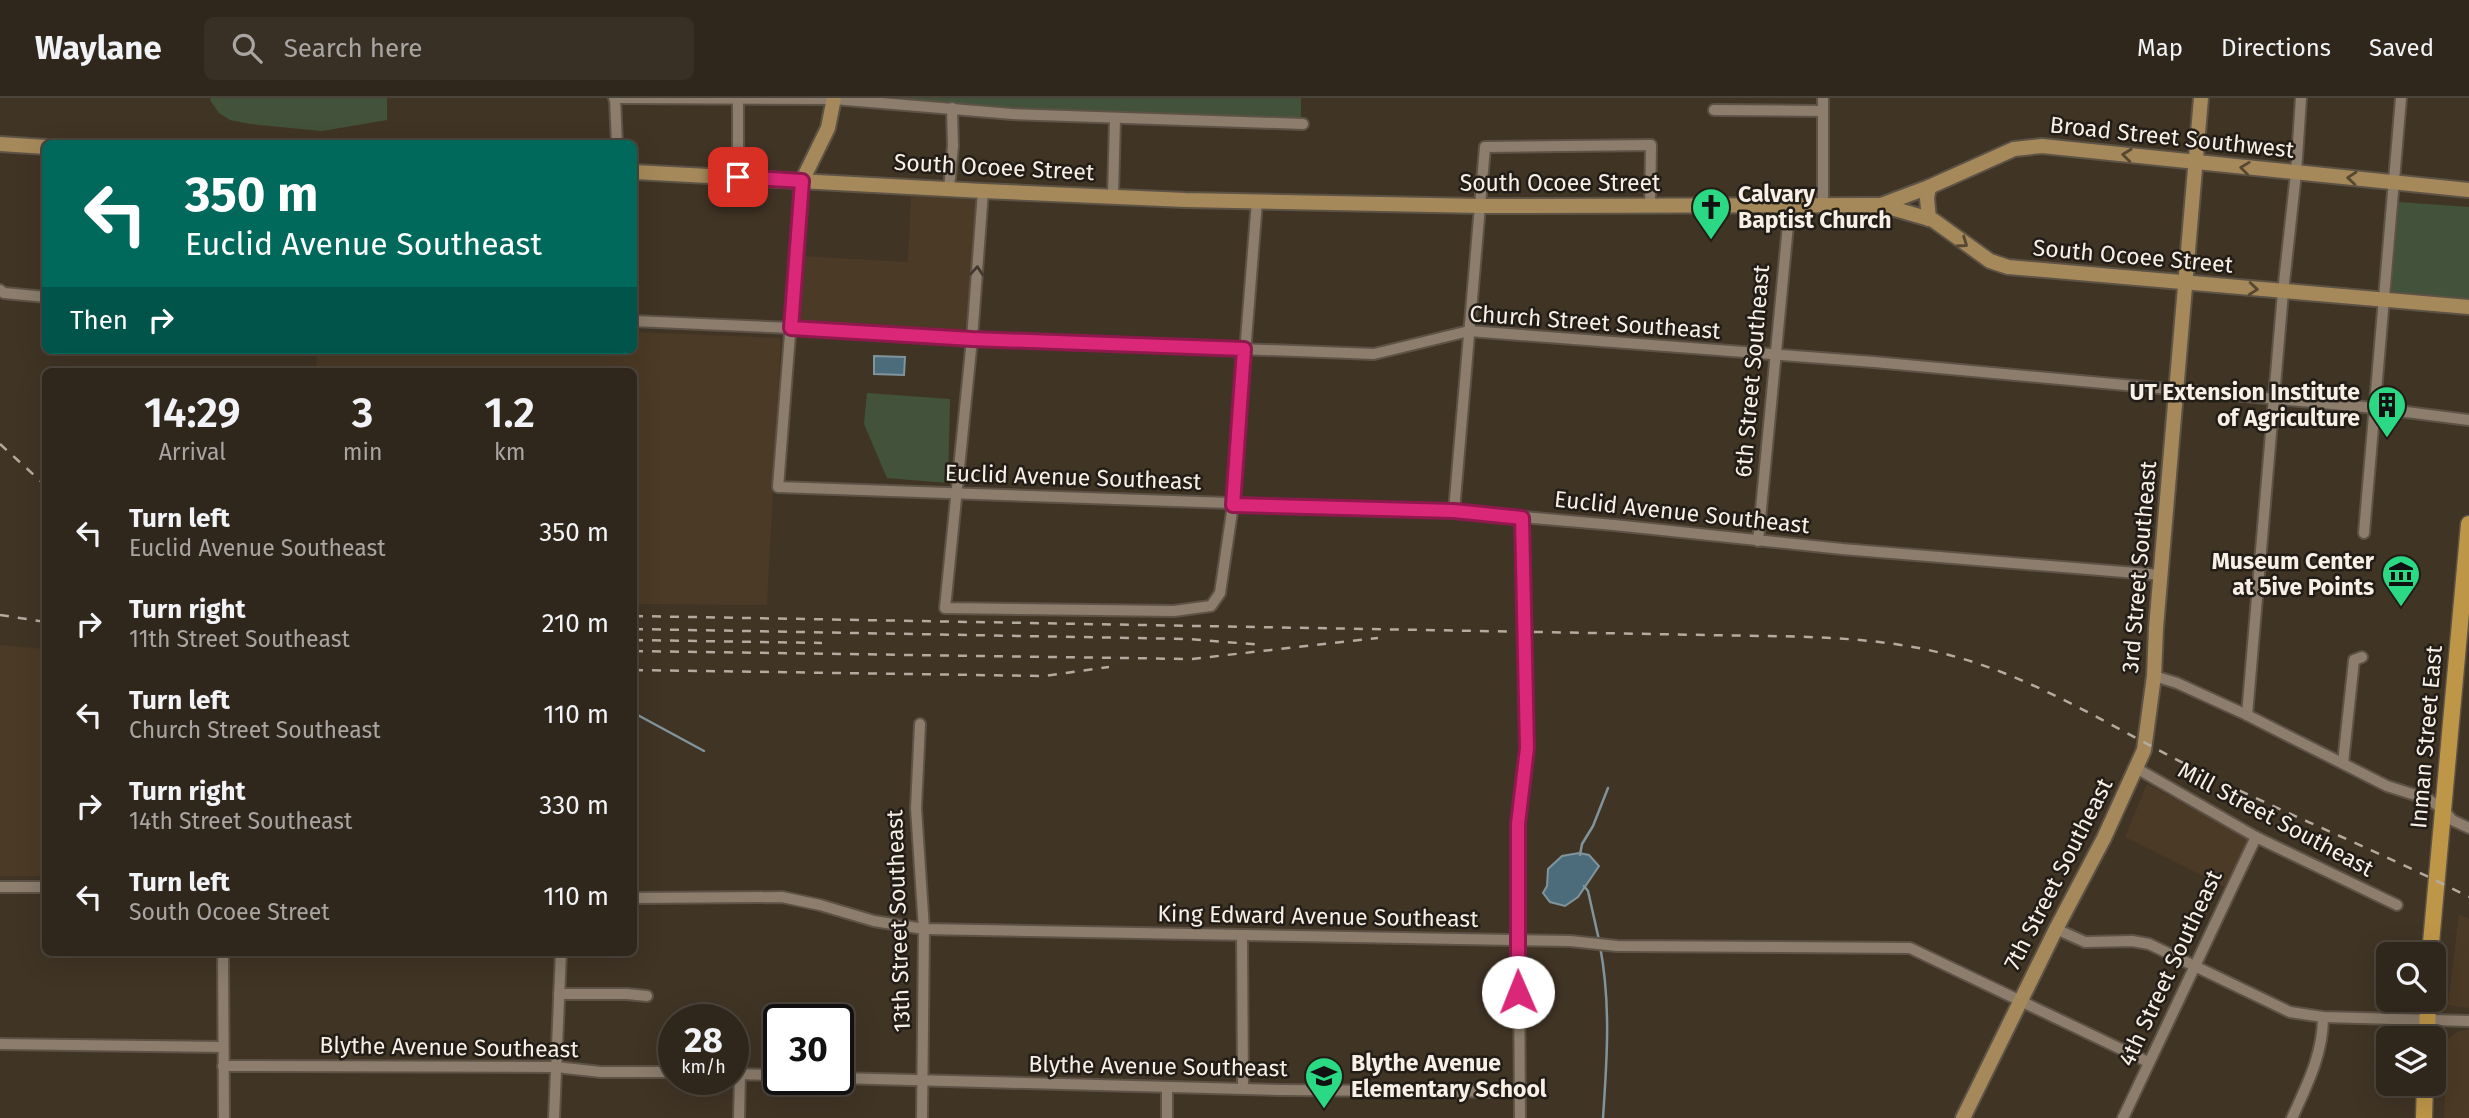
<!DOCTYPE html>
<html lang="en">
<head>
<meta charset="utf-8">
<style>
	body { margin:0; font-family:"Fira Sans",sans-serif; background:#382f25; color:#f1f3f6; height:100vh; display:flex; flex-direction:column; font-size:26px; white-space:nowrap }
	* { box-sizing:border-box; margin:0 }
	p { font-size:23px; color:#a8a5a3 }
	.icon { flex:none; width:38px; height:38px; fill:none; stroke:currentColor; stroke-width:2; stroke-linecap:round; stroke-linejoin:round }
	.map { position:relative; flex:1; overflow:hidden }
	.sheet { position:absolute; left:42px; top:270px; width:595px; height:588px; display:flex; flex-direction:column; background:#30271c; border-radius:10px; box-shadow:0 7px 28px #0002,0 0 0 2px #4b443b }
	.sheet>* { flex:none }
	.top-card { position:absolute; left:42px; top:42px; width:595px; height:214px; border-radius:10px; box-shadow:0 7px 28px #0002,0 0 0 2px #4b443b; background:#00695c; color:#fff; overflow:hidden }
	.buttons { position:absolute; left:2376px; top:844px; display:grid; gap:14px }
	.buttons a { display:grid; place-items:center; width:70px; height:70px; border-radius:10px; background:#30271c; box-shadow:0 7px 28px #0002,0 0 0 2px #4b443b; font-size:35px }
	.speed { position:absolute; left:658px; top:906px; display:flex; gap:14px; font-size:35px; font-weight:700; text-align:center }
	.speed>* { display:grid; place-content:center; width:91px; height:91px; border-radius:50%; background:#30271c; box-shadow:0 7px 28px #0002,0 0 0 2px #4b443b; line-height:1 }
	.speed small { font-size:18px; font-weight:400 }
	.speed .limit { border:4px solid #111; border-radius:10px; background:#fff; color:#111 }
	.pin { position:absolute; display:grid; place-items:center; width:60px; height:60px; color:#fff; margin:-30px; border-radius:14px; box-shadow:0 4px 10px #0006 }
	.me { position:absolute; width:77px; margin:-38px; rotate:359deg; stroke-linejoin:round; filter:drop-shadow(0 0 5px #0008) }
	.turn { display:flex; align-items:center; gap:24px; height:147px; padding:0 28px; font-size:32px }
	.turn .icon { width:91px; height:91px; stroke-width:2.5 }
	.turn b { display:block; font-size:49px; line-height:60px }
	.then { display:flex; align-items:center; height:66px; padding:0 28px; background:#0003; gap:14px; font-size:26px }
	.eta { display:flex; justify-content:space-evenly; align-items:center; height:119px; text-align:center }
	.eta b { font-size:42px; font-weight:600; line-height:49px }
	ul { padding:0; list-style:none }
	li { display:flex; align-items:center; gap:21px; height:91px; padding:0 28px }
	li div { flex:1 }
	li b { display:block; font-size:26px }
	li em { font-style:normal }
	header { display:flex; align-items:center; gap:42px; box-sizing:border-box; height:98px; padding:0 35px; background:#30271c; border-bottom:2px solid #4b443b }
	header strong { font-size:33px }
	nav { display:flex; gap:38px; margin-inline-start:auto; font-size:24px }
	.search { width:490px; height:63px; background:#382f25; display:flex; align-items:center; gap:18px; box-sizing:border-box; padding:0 24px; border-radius:10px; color:#a8a5a3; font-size:26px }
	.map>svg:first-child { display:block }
</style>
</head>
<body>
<header>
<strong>Waylane</strong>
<div class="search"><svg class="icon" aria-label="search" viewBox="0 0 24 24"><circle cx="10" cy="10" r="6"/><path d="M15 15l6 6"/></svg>Search here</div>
<nav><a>Map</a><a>Directions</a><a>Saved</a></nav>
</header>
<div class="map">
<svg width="2469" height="1020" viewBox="0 0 2469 1020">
	<rect width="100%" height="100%" fill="#403425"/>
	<g fill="#4b3a25">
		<path d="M911,98L978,102L971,235L797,225L801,158L908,164Z"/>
		<path d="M634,234L781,240L767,507L634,506V273H316L317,252H634Z"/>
		<path d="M0,547L45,551V778H0Z"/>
		<path d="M2147,686L2249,741L2227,790L2125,739Z"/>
		<path d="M2459,816L2469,821V910L2448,907Z"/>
		<path d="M2469,931V1020H2444L2448,941L2459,933Z"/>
	</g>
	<g fill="#43533b">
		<path d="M211,0H387V22L322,33L250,26L230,22L219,15L210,2Z"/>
		<path d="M881,0H1301V23L1013,13Z"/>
		<path d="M2399,104L2469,109V203L2391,197Z"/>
		<path d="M867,295L950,301L948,385L887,380L864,326Z"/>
	</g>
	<g fill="#4c6c7c" stroke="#80949c" stroke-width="2">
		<path d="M874,258L905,259L904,277L874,276Z"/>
		<path d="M1579,755L1589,757L1599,768L1578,799L1565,808L1550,804L1543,795L1547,788L1548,771L1562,758Z"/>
	</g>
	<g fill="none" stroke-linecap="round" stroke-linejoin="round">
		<g stroke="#80949c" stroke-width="2.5">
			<path d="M634,615L704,653"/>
			<path d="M1580,757L1582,746L1593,728L1608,690"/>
			<path d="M1584,788L1588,793L1599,842"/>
			<path d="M1600,848C1611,906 1607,962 1603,1020"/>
		</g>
		<defs>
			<g id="street">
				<path d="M614,0L834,1L1012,16L1303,26"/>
				<path d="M615,0L617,46"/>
				<path d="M1714,12L1823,13"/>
				<path d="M738,79V0"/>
				<path d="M802,83L778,389L1454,413L1614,427L1842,451L2161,477"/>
				<path d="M949,91L953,48L952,10"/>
				<path d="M983,93L972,241L945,510L1174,513L1211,508L1220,495L1233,407L1257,103"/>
				<path d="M1113,97L1115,21"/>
				<path d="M1823,106V0"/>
				<path d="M0,192L4,195L46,199"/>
				<path d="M634,223L791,230L972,241L1374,256L1469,233L1874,264L2375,310L2469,322"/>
				<path d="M1454,413L1485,49L1651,47L1650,109"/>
				<path d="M2364,435L2401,0"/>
				<path d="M1758,443L1790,106"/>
				<path d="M2154,578L2177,585L2247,617L2387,688L2428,701L2444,712L2452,722L2469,730"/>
				<path d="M2247,617L2283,194L2296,75L2301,0"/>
				<path d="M920,626L916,710L924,831L922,1020"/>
				<path d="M2343,665L2354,562L2362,559"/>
				<path d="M2136,670L2256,739L2397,807"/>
				<path d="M0,789H46"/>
				<path d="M634,800L782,799L820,807L874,823L924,831L1570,843L1617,848L1910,850L2148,964"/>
				<path d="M2056,831L2085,844L2132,843L2149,846L2290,914L2323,919L2469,923"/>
				<path d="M1242,837L1243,990"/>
				<path d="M223,854L224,1020"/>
				<path d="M559,896H627L647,898"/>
				<path d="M0,946L223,949"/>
				<path d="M223,968L556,969L601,974H674"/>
				<path d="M733,976L779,977"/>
				<path d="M838,980L1281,992L1519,994"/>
				<path d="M1167,989V1020"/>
				<path d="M554,1020L561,854"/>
				<path d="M739,1020L740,976"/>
				<path d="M1520,1020L1518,726L1527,651V604L1522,420"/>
				<path d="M2123,1020L2256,739"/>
				<path d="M2292,1020C2307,987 2323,956 2323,919"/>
			</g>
			<g id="secondary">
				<path d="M0,46L46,49"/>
				<path d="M634,74L983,93L1185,102L1481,108L1881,107L1933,122L1990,163L2008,169L2469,209"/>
				<path d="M802,83L828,30L834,0"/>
				<path d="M1881,107L1929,89L2014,51L2042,48L2469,92"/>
				<path d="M1929,121L1927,100L1929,89"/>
				<path d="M1963,1020L2056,831L2104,740L2144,652L2154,578L2156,530L2201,0"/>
			</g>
			<g id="primary">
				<path d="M2430,856L2469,426"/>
				<path d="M2427,940L2428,901"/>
				<path d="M2424,1020L2425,985"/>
			</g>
		</defs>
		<use href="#street" stroke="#5d5246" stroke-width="14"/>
		<use href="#secondary" stroke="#5d5246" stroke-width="18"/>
		<use href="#primary" stroke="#5d5246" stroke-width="19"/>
		<use href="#street" stroke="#8c7d6d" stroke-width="10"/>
		<use href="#secondary" stroke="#a5895a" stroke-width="14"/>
		<use href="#primary" stroke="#be9648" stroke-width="16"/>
		<g stroke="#b4aba0" stroke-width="2.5" stroke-dasharray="9 9" stroke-linecap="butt">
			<path d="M0,346L46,388"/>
			<path d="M0,517L46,524"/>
			<path d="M634,518L1707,537C1787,539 1871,536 1949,557C2038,580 2118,633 2199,673C2288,717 2381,754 2469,799"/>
			<path d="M634,531L1189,541L1263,547"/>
			<path d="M634,542L822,545"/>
			<path d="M634,553L1191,561L1378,540"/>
			<path d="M634,572L1044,578L1109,569"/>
		</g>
	</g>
	<defs><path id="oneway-chevron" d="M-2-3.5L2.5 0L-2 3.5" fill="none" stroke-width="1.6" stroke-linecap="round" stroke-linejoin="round" transform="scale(1.75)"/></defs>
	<g stroke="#564831">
		<use href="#oneway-chevron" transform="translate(2127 57) rotate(-174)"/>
		<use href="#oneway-chevron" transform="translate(2245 70) rotate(-173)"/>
		<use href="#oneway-chevron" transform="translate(2352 80) rotate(-175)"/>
		<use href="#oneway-chevron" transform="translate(1963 145) rotate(35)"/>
		<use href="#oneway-chevron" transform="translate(2253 191) rotate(5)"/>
	</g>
	<use stroke="#423a30" href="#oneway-chevron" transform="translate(977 173) rotate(-86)"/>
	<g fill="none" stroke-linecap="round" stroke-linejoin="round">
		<defs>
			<path id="route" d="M738,79L802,83L791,230L972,241L1244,251L1233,407L1454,413L1522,420L1527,650L1518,726V894"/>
		</defs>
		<use href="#route" stroke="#8e194d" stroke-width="18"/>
		<use href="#route" stroke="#db2777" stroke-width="12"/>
	</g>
	<defs>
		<symbol id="church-pin" viewBox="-11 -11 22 30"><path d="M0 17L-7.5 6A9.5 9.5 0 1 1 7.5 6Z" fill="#2bd884" stroke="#221d16"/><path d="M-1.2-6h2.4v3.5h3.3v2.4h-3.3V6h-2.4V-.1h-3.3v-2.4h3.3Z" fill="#111"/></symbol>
		<symbol id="building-pin" viewBox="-11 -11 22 30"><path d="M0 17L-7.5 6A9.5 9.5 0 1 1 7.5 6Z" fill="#2bd884" stroke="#221d16"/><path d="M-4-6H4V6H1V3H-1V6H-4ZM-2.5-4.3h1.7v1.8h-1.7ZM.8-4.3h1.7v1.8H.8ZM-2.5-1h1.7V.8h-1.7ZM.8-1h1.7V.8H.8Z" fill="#111"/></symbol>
		<symbol id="museum-pin" viewBox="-11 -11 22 30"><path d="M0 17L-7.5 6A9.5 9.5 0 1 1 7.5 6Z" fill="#2bd884" stroke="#221d16"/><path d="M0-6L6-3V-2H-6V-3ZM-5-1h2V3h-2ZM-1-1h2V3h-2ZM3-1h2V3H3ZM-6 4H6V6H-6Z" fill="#111"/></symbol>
		<symbol id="school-pin" viewBox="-11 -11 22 30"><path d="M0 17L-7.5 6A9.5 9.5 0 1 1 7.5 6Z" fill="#2bd884" stroke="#221d16"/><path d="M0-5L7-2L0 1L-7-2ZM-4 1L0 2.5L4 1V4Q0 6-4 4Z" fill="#111"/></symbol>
	</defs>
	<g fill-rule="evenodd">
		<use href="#church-pin" x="1689" y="87" width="44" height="60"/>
		<use href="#building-pin" x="2365" y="285" width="44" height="60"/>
		<use href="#museum-pin" x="2379" y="454" width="44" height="60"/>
		<use href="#school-pin" x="1302" y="956" width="44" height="60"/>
	</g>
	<g text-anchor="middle" stroke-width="5" stroke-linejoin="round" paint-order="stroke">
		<g font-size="23" fill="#f8f0e7" stroke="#221d16">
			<text transform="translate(2172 39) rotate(6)" y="8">Broad Street Southwest</text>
			<text transform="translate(994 69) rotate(3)" y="8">South Ocoee Street</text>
			<text x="1560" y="93">South Ocoee Street</text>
			<text transform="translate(2133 158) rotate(5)" y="8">South Ocoee Street</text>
			<text transform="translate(1595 224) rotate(4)" y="8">Church Street Southeast</text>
			<text transform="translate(1752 273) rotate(-85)" y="8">6th Street Southeast</text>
			<text transform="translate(1073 379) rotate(2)" y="8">Euclid Avenue Southeast</text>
			<text transform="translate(1682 414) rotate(6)" y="8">Euclid Avenue Southeast</text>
			<text transform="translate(2139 469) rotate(-85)" y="8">3rd Street Southeast</text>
			<text transform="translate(2426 639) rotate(-85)" y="8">Inman Street East</text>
			<text transform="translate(2276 721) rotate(28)" y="8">Mill Street Southeast</text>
			<text transform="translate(2058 776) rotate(-63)" y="8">7th Street Southeast</text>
			<text transform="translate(1318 818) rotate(1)" y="8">King Edward Avenue Southeast</text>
			<text transform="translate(898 823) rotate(-92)" y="8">13th Street Southeast</text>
			<text transform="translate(2170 870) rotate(-65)" y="8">4th Street Southeast</text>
			<text transform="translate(449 949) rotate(1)" y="8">Blythe Avenue Southeast</text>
			<text transform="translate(1158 968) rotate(1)" y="8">Blythe Avenue Southeast</text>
		</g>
		<g font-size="23" font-weight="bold" fill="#f8f0e7" stroke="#221d16" text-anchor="start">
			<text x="1738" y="104">Calvary<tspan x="1738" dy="26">Baptist Church</tspan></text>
			<text x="2360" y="302" text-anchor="end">UT Extension Institute<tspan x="2360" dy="26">of Agriculture</tspan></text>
			<text x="2374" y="471" text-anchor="end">Museum Center<tspan x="2374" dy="26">at 5ive Points</tspan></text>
			<text x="1351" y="973">Blythe Avenue<tspan x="1351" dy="26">Elementary School</tspan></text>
		</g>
	</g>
</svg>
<div class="buttons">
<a><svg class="icon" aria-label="search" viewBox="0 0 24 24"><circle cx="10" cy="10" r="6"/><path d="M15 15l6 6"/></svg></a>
<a><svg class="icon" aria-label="layers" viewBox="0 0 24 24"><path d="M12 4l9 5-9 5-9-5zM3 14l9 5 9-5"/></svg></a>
</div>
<div class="speed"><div>28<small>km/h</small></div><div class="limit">30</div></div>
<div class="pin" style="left:738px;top:79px;background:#d93025"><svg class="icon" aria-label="arrive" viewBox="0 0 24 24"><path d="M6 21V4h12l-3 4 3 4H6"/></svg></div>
<svg class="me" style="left:1518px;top:894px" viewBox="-20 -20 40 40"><circle r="19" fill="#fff"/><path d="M0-13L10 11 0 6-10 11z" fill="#db2777"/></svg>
<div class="top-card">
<div class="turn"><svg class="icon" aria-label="left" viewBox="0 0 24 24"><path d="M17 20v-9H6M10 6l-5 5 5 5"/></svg><div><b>350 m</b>Euclid Avenue Southeast</div></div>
<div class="then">Then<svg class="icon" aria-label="right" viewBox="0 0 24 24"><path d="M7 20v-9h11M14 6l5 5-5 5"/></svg></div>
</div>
<section class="sheet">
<div class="eta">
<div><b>14:29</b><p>Arrival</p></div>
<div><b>3</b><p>min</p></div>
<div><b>1.2</b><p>km</p></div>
</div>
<ul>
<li><svg class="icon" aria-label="left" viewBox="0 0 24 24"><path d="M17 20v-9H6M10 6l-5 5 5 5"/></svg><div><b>Turn left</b><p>Euclid Avenue Southeast</p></div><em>350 m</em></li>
<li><svg class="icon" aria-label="right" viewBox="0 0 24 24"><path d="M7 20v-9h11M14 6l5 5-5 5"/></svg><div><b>Turn right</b><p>11th Street Southeast</p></div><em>210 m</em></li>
<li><svg class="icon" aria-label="left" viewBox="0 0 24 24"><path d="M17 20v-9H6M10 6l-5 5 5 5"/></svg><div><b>Turn left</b><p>Church Street Southeast</p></div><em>110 m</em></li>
<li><svg class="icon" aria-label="right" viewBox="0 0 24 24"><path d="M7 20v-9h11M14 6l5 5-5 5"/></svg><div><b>Turn right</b><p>14th Street Southeast</p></div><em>330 m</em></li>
<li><svg class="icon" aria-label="left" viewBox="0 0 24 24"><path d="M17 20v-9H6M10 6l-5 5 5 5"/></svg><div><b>Turn left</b><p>South Ocoee Street</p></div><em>110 m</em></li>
</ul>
</section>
</div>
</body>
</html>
